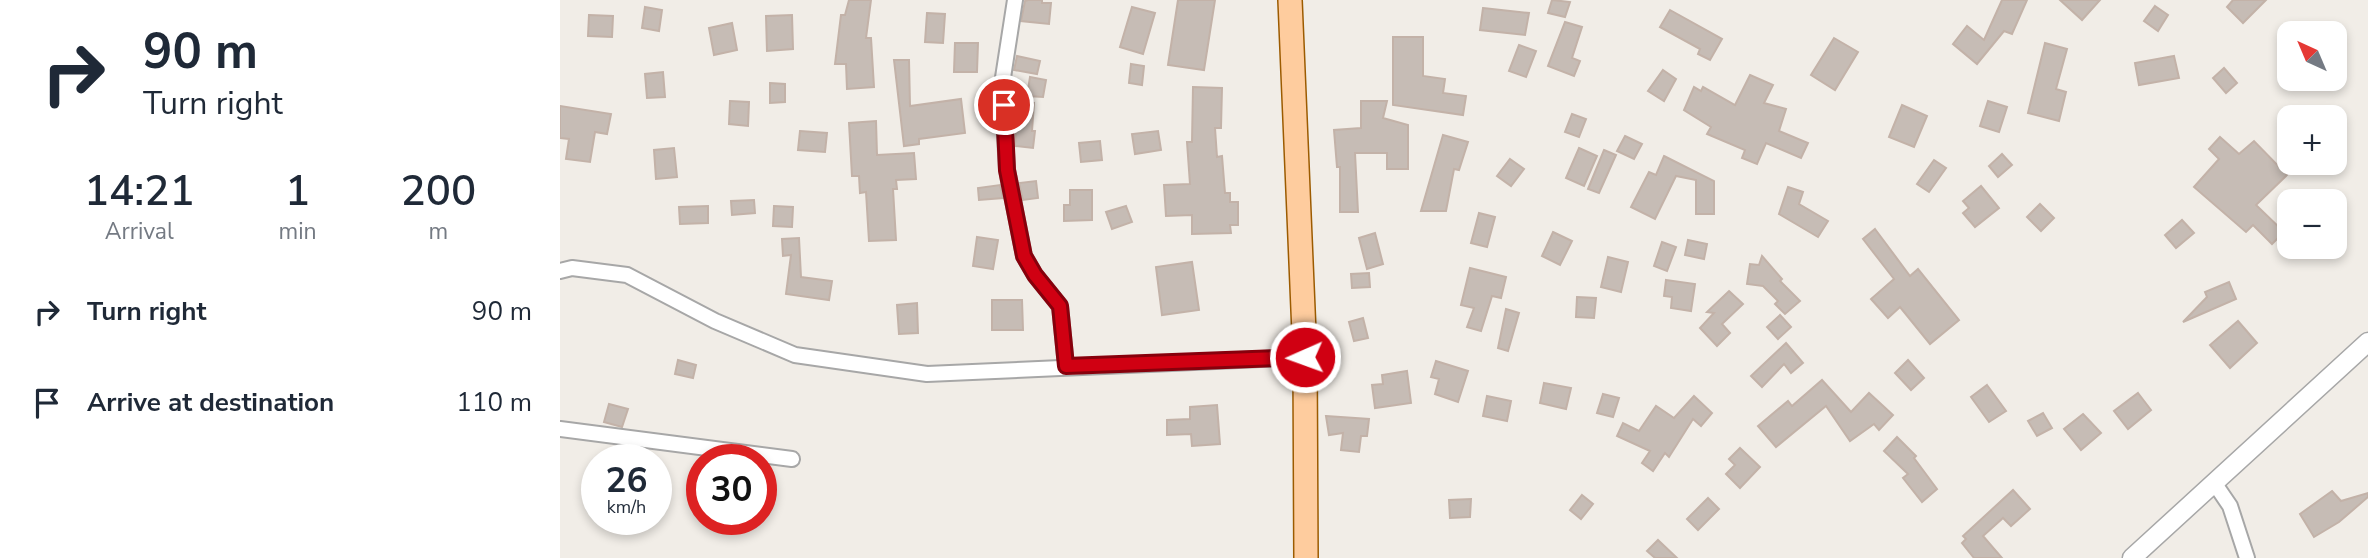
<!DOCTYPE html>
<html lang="en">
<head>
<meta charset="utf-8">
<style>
	body { margin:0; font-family:"Nunito Sans",sans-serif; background:#f6f6f7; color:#1f2937; height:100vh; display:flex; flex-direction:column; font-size:26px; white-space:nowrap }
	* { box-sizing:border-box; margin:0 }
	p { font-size:23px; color:#747a83 }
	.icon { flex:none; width:38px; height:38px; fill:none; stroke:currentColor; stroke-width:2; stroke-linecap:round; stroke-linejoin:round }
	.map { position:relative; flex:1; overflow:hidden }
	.side { display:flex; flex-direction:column; background:#fff; width:560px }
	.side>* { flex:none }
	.hud { background:#fff; color:#1f2937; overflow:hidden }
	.needle { width:46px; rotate:316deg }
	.controls { position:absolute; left:1717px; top:21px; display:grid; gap:14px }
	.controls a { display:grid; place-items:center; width:70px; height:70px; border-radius:14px; background:#fff; box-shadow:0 4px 10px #0003; font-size:35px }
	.speed { position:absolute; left:21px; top:444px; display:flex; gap:14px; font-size:35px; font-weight:700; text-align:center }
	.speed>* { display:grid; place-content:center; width:91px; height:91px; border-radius:50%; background:#fff; box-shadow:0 4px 10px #0003; line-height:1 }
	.speed small { font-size:18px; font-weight:400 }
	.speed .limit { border:10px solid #d22; background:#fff; color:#111 }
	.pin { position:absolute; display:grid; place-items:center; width:60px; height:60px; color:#fff; margin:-30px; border:4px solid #fff; border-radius:50%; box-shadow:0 2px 7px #0007 }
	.me { position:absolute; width:77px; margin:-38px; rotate:268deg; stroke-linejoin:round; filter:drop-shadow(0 0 5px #0008) }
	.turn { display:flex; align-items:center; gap:24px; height:147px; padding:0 28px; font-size:32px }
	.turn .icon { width:91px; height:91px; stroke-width:2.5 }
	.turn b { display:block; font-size:49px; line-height:60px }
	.eta { display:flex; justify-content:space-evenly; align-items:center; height:119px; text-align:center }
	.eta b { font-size:42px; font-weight:600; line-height:49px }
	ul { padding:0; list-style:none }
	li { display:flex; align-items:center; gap:21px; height:91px; padding:0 28px }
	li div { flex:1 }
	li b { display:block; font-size:26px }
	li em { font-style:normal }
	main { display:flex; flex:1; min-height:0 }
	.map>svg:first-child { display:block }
</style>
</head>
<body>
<main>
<section class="side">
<div class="hud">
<div class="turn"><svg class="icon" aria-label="right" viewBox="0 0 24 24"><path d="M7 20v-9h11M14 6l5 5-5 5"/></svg><div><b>90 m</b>Turn right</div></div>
</div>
<div class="eta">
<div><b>14:21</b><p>Arrival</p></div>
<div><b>1</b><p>min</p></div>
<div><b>200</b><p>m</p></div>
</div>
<ul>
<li><svg class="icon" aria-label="right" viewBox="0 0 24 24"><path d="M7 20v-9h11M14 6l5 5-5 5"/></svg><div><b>Turn right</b></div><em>90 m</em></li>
<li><svg class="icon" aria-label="arrive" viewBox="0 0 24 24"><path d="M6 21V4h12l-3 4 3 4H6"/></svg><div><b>Arrive at destination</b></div><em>110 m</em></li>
</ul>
</section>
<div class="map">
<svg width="1808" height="558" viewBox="0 0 1808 558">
	<rect width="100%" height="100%" fill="#f1ede7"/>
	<g fill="#c6bcb5" stroke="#c3b2a8" stroke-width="2">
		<path d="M289,0H311L306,38H311L314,87L287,89L286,64H275L281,15H285Z"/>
		<path d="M468,0H482V3H491L489,24L461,21L465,1Z"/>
		<path d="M618,0H655L644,70L608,65Z"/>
		<path d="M992,0L1010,2L1005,17L988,13Z"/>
		<path d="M1442,0H1467L1452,34L1444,31L1417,64L1393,44L1407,26L1424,40Z"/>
		<path d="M1500,0H1540L1522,20Z"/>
		<path d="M1673,0H1706L1683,23L1667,7Z"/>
		<path d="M1595,6L1608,15L1598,31L1584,21Z"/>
		<path d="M85,7L102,10L99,31L82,28Z"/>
		<path d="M572,7L595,13L583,54L560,47Z"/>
		<path d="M923,8L969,13L965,35L920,30Z"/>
		<path d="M1110,10L1162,39L1150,60L1138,54L1140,49L1100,27Z"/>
		<path d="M367,13L385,14L383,43L365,42Z"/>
		<path d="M29,15L53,16L52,37L28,36Z"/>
		<path d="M232,15L233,49L207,51L206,16Z"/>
		<path d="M1005,22L1022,27L1012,58L1020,61L1014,76L988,66Z"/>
		<path d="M172,23L177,50L154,55L149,28Z"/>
		<path d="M833,37H863V76L885,79L883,93L906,96L903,115L833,105Z"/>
		<path d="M1274,38L1298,52L1275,90L1251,75Z"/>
		<path d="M395,43H418L417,72H394Z"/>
		<path d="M1485,43L1507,49L1496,89L1506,92L1499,121L1468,113Z"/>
		<path d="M959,45L976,51L966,77L949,71Z"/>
		<path d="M457,56L480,61L477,74L454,70Z"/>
		<path d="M1614,56L1619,78L1579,85L1575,63Z"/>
		<path d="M334,60H349L350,106L401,99L405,133L359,139V144L344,146Z"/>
		<path d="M571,64L584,66L582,85L569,83Z"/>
		<path d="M1664,68L1677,83L1666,93L1653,78Z"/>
		<path d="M1103,70L1116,79L1104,101L1088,91Z"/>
		<path d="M103,72L105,97L87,98L85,74Z"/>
		<path d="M1190,75L1213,85L1204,103L1226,109L1219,131L1248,143L1241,158L1206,143L1197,164L1182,158L1185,150L1147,134L1151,127L1124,110L1134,87L1141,91L1143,87L1175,105Z"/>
		<path d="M470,77L486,80L483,97L467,96Z"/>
		<path d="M210,83L225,84V102L210,103Z"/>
		<path d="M633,87L662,88L661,128H655L657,157L662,156L665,193H670V202H678V225H670L671,233L632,234V215L606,216L604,185L630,184L627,142H632Z"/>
		<path d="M170,101L189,102L188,126L169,124Z"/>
		<path d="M453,101L474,103L472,131H475L473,148L455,146L457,118H454Z"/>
		<path d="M801,101H827L823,118L848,125V169H827V153H795L798,212H780V167H777L774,130L801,128Z"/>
		<path d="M1428,101L1447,107L1439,132L1420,126Z"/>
		<path d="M1342,105L1367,116L1354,147L1329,137Z"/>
		<path d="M0,106L51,114L47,134L35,132L30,162L6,159L9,139L0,138Z"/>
		<path d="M1012,114L1026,119L1019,137L1005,132Z"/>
		<path d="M316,121L317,155L354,153L356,179L336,180L337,189H333L336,240L309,241L306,192L300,193L299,176H292L289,123Z"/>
		<path d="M240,131L267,133L265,152L238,150Z"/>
		<path d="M598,131L601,150L575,154L572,134Z"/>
		<path d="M883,135L908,142L899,170L894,169L886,211H861Z"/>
		<path d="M1065,136L1082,144L1074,159L1057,151Z"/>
		<path d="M1660,137L1679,154L1694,141L1727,175L1696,205L1724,232L1712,244L1693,225L1686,232L1634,187L1659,159L1649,149Z"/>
		<path d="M540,141L542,160L521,162L519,143Z"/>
		<path d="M114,148L117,177L96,179L94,150Z"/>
		<path d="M1019,148L1037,156L1024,186L1006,178Z"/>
		<path d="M1044,150L1056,155L1039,193L1028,189Z"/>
		<path d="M1442,154L1452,165L1438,177L1429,166Z"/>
		<path d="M1104,156L1154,181V214H1136V180L1116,176L1095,219L1071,207L1089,172L1096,175Z"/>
		<path d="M950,159L964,169L951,186L937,176Z"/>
		<path d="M1374,160L1386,168L1369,192L1357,184Z"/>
		<path d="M476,181L478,198L463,200L459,183Z"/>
		<path d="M440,185L443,198L419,200L418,188Z"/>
		<path d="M1421,186L1439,208L1415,227L1403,213L1409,208L1403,201Z"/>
		<path d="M1228,187L1243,192L1239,204L1268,221L1258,237L1219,214Z"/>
		<path d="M510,190H532V220L504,221V205H510Z"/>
		<path d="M194,200L195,213L172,215L171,201Z"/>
		<path d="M1480,204L1494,218L1481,231L1467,217Z"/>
		<path d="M148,206V223L120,224L119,207Z"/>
		<path d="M214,206L233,207L232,227L213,226Z"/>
		<path d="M566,206L572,222L552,229L546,212Z"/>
		<path d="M919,213L935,217L927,247L911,243Z"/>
		<path d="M1622,220L1634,233L1616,248L1605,235Z"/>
		<path d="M1315,229L1350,276L1358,269L1399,320L1370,344L1340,307L1328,318L1311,299L1334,279L1303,239Z"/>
		<path d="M993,232L1012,241L1000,265L982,256Z"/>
		<path d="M815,233L823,264L807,269L799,238Z"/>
		<path d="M417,237L438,240L433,269L413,266Z"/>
		<path d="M239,238L241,277L272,281L269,300L226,294L231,255L223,256L222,239Z"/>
		<path d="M1128,240L1147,244L1144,259L1125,255Z"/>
		<path d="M1102,242L1116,247L1107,271L1094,266Z"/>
		<path d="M1202,256L1222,279L1220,281L1240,301L1225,314L1215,304L1218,301L1203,286L1187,284L1190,264L1199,265Z"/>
		<path d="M1048,257L1068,262L1061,292L1041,287Z"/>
		<path d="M632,262L639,310L602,315L596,267Z"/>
		<path d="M910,268L946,277L941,298L932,296L921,331L907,327L914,308L901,305Z"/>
		<path d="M809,273L810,287L792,288L791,274Z"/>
		<path d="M1106,280L1135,284L1131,311L1111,308L1112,297L1104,296Z"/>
		<path d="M1669,282L1676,299L1623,322L1647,297L1645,292Z"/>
		<path d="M1169,291L1183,304L1162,324L1170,333L1157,346L1140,328L1154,313L1147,312Z"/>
		<path d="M1017,297L1036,298L1034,318L1016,317Z"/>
		<path d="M432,300H462L463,330H432Z"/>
		<path d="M357,303L358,333L339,334L337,305Z"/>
		<path d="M946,309L959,313L948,351L938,348Z"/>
		<path d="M1220,315L1231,327L1218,339L1207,327Z"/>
		<path d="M803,318L808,338L794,341L789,322Z"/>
		<path d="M1678,321L1697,343L1670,368L1650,345Z"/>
		<path d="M1226,343L1243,363L1231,373L1224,364L1202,387L1191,376Z"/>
		<path d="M118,360L136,365L133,378L115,374Z"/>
		<path d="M1348,360L1364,378L1351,390L1335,373Z"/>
		<path d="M876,361L908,371L898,402L875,394L879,379L871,377Z"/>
		<path d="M847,371L851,403L815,408L812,385L823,384L822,375Z"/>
		<path d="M1262,380L1291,412L1309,393L1333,415L1319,430L1314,424L1290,441L1266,406L1216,447L1198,426L1228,401L1232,406Z"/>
		<path d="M984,383L1011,388L1006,409L980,403Z"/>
		<path d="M1427,385L1446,411L1429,422L1411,397Z"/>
		<path d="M1578,393L1591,410L1568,429L1554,411Z"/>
		<path d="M1043,394L1059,398L1053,417L1037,413Z"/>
		<path d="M927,396L951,401L947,421L923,416Z"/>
		<path d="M1134,396L1152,413L1141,426L1133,419L1109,457L1105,453L1093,471L1082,463L1090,451L1057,436L1063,423L1079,431L1096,406L1114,418Z"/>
		<path d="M49,404L68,409L62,427L44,422Z"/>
		<path d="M657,405L660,444L632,446L631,434L607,435V420L630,419V407Z"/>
		<path d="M1483,413L1492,428L1477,436L1468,421Z"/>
		<path d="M1523,414L1541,433L1521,450L1504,429Z"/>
		<path d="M766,416L809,419L807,436H801L799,452L781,450L783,433L769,435Z"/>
		<path d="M1337,437L1356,456L1354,458L1377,489L1362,502L1343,478L1348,474L1324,451Z"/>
		<path d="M1180,448L1200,467L1180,488L1166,474L1175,465L1169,459Z"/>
		<path d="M1453,490L1470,509L1451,526L1443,518L1423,536L1442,558H1414L1402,543L1406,539L1403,536Z"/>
		<path d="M1772,491L1781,501L1808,493V497L1779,522L1754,537L1740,514Z"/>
		<path d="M1022,495L1033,504L1021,519L1010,510Z"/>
		<path d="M1148,498L1159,509L1138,530L1127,519Z"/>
		<path d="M911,499L910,517L890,518L889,500Z"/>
		<path d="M1098,540L1117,558H1095L1087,551Z"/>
	</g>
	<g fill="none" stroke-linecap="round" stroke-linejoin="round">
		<defs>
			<g id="minor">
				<path d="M455,0L442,84L447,170L464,256L475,275L500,306L506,366"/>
				<path d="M0,271L12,268L67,275L155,321L235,355L367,374L745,357"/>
				<path d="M0,429L232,459"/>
				<path d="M1655,484L1670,506L1687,558"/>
			</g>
			<path id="tertiary" d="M1572,558L1808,342"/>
			<path id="primary" d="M730,0L745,357L746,558"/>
		</defs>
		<use href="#minor" stroke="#a7a7a7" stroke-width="18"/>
		<use href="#tertiary" stroke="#a7a7a7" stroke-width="21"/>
		<use href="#primary" stroke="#9c5b00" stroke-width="26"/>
		<use href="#minor" stroke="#fff" stroke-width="14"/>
		<use href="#tertiary" stroke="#fff" stroke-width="18"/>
		<use href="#primary" stroke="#fecc9e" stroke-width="23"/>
	</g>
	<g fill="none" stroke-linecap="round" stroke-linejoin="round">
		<defs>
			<path id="route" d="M444,105L447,170L464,256L475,275L500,306L506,366L745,357"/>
		</defs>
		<use href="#route" stroke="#87000c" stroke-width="18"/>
		<use href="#route" stroke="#d00012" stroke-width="12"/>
	</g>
</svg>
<div class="controls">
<a><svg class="needle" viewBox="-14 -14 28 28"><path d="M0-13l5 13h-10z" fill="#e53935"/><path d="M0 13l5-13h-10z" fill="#747a83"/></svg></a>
<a>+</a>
<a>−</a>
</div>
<div class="speed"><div>26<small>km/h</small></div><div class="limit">30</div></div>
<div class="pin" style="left:444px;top:105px;background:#d93025"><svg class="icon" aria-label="arrive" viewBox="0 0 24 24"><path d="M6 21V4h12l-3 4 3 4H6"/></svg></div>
<svg class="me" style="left:745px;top:357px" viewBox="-20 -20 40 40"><circle r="17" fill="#d00012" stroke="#fff" stroke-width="3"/><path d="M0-11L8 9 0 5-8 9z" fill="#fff"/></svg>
</div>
</main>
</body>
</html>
